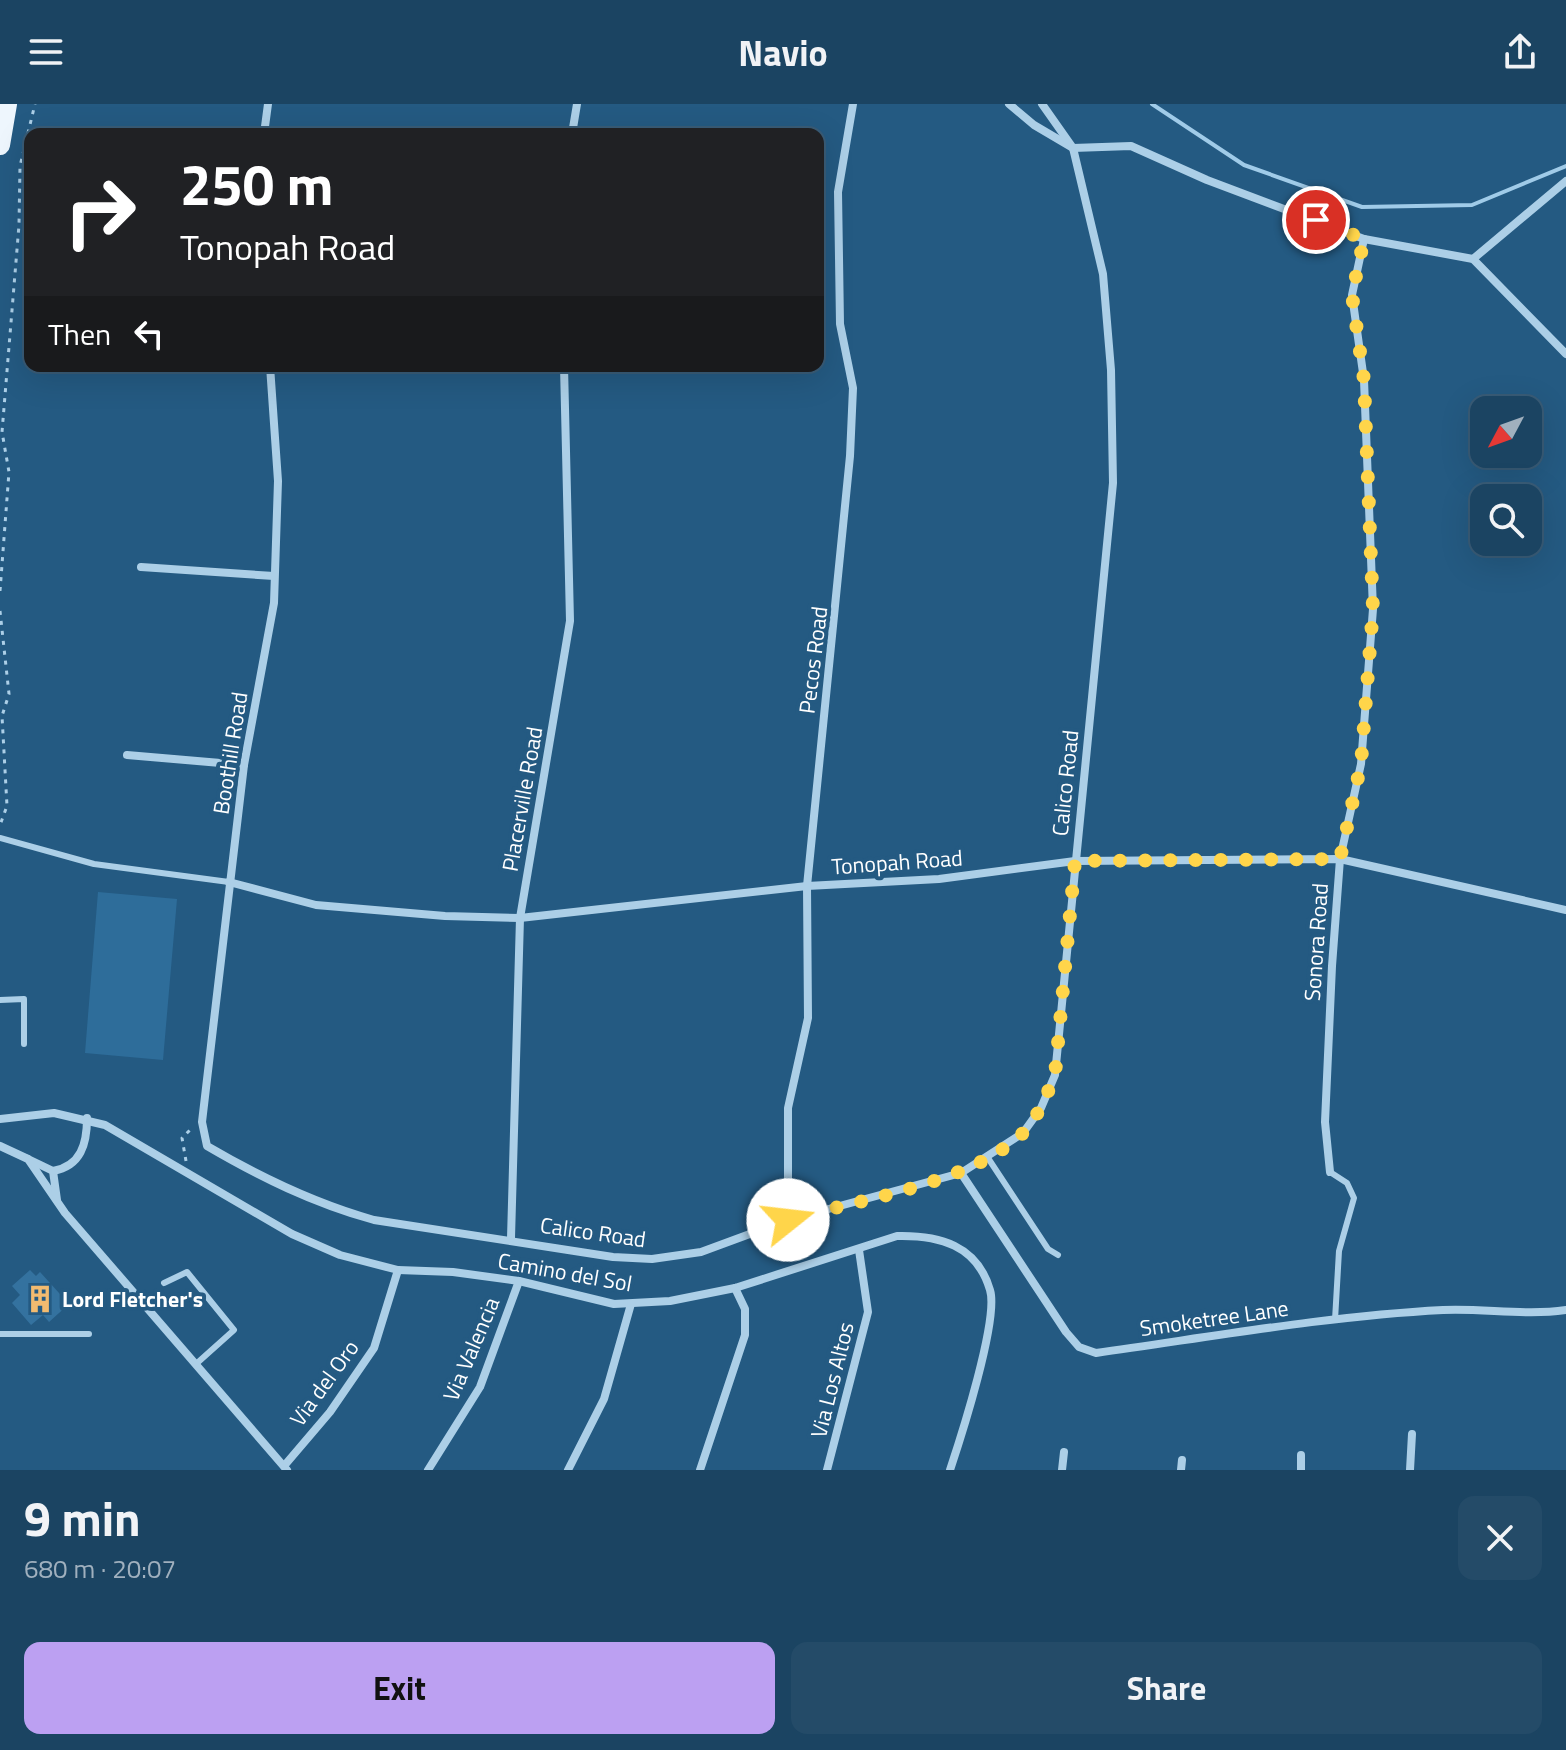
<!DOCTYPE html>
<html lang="en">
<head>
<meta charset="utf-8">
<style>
	body { margin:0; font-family:"Titillium Web",sans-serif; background:#244b68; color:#f1f3f6; height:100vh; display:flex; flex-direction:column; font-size:30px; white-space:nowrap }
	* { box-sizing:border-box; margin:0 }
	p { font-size:26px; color:#a0b0be }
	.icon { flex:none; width:44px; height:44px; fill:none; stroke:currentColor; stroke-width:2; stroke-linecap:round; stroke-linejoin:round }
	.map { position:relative; height:1366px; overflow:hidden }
	.side { display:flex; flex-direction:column; background:#1b4462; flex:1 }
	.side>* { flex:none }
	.hud { position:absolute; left:24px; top:24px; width:800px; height:244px; border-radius:16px; box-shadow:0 8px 32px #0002,0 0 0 2px #395c77; background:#202124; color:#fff; overflow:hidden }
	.needle { width:52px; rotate:229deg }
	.buttons { position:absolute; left:1470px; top:292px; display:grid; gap:16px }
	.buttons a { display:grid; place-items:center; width:72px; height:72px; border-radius:16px; background:#1b4462; box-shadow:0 8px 32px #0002,0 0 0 2px #395c77; font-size:40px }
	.pin { position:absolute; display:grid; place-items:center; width:68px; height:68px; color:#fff; margin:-34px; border:4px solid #fff; border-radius:50%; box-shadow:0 2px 8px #0007 }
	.me { position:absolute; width:88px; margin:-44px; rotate:74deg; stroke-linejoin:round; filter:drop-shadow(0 0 6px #0008) }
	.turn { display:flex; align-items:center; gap:28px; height:168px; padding:0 24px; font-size:36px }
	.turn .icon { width:104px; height:104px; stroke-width:2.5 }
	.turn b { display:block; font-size:56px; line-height:68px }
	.then { display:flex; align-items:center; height:76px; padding:0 24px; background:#0003; gap:16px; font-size:30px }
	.round { display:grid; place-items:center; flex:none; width:84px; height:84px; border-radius:16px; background:#244b68 }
	.head { display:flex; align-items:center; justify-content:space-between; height:136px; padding:0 24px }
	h1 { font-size:48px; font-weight:700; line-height:60px }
	.button { display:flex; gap:16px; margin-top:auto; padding:16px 24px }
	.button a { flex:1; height:92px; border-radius:16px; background:#bca0f2; color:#111; font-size:32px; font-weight:700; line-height:92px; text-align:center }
	.button a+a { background:#244b68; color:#f1f3f6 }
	header { display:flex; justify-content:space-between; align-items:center; height:104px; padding:0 24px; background:#1b4462; font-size:36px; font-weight:700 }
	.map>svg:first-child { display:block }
</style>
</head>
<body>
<header><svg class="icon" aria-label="menu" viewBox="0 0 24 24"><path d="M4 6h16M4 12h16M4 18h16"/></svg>Navio<svg class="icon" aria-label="share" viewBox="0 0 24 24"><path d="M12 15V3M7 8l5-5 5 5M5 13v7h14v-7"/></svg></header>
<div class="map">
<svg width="1566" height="1366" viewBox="0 0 1566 1366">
	<rect width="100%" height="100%" fill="#245a82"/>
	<path fill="#2e6d9a" d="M98,788L177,795L163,956L85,949Z"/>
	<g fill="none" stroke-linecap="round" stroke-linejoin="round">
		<path stroke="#a0cbe8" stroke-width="4" d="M1152,0L1244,61L1362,103L1472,101L1566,62"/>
	</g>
	<path fill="#34729f" d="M30,1166L36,1172L40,1168L69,1200L49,1218L43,1211L31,1221L12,1199L20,1191L12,1182Z"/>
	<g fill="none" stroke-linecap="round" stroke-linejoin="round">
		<g stroke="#accfe7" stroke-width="3" stroke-dasharray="4 6" stroke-linecap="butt">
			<path d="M0,487L9,368L2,328L19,121L20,62L35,0"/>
			<path d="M0,507L9,590L2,612L7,702L0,721"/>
			<path d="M186,1057L182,1034L191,1025"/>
		</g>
		<g stroke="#accfe7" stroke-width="6">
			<path d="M0,734L94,760L229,778"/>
			<path d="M0,896L24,895V940"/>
			<path d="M988,1054L1048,1145L1058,1151"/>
			<path d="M1330,1068L1347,1079L1354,1094L1339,1147L1335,1216"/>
			<path d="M164,1179L187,1168L234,1226L196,1260"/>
			<path d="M0,1230H89"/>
		</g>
		<g stroke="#accfe7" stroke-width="8">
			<path d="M1009,0L1034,21L1073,44L1131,42L1207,76L1364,135L1473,155L1566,250"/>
			<path d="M264,30L268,0"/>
			<path d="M572,30L577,0"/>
			<path d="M1473,155L1566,77"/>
			<path d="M270,262L278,377L274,499L244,661L202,1018L207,1042C260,1073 313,1099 374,1116L613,1153L652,1155L701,1148L788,1116L961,1069L1023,1029L1041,1004L1055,971L1113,379L1111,266L1103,170L1073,44L1042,0"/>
			<path d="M141,463L274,472"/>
			<path d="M127,651L244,661"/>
			<path d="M229,778L316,801L445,812L520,814L807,782L939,775L1075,757L1340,755L1566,806"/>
			<path d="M0,1015L54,1009L105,1021L292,1130L340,1151L398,1166L453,1168L519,1177L614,1200L670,1197L735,1184L897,1132C939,1131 977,1141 990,1186C999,1215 961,1333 950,1366"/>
			<path d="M0,1042L28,1055L65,1109L287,1366"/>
			<path d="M28,1055L53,1067L57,1096"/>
			<path d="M53,1067C81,1062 87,1040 87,1014"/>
			<path d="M1330,1068L1325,1018L1332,862L1340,755L1361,660L1373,505L1364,276L1352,191L1364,135"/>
			<path d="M961,1069L1066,1228L1079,1243L1096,1249C1211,1233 1327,1212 1443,1206C1484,1204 1525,1212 1566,1206"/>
			<path d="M788,1116V1004L808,914L807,782L850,352L853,284L840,220L838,88L853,0"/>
			<path d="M511,1134L520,814L570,517L564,262"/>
			<path d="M284,1362L330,1308L374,1244L398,1166"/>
			<path d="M428,1366L480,1283L519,1177"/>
			<path d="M568,1366L604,1295L631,1200"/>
			<path d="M700,1366L745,1231V1205L735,1184"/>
			<path d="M827,1366L868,1208L859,1146"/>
			<path d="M1062,1366L1064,1348"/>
			<path d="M1181,1366L1182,1356"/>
			<path d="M1301,1366V1351"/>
			<path d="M1410,1366L1412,1330"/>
		</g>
		<path stroke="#eef6fd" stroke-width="20" d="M0,41L7,0"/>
	</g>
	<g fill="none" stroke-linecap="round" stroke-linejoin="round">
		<path stroke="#ffd54a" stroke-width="14" stroke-dasharray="0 25.2" d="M788,1116C858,1096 969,1080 1022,1030C1038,1014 1046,992 1055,971L1075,757L1340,755L1361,660L1373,505L1364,276L1352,191L1364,135L1316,116"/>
	</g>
	<defs>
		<symbol id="building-bare" viewBox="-9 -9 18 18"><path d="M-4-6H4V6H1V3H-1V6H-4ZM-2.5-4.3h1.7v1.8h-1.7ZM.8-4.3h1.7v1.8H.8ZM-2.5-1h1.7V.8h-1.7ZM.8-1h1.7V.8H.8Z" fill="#f2bb70" stroke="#245a82" stroke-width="2.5" paint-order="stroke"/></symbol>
	</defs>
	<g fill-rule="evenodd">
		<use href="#building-bare" x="20" y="1175" width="40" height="40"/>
	</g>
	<g text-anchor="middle" stroke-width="8" stroke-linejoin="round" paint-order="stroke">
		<g font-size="22" fill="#fff" stroke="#245a82">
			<text transform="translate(813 556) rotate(-83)" y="8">Pecos Road</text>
			<text transform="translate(230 649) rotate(-81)" y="8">Boothill Road</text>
			<text transform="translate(1065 679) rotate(-84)" y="8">Calico Road</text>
			<text transform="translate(522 695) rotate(-80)" y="8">Placerville Road</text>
			<text transform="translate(897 758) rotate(-4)" y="8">Tonopah Road</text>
			<text transform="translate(1316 838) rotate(-86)" y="8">Sonora Road</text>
			<text transform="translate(593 1128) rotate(8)" y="8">Calico Road</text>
			<text transform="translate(565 1168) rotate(10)" y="8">Camino del Sol</text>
			<text transform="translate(1214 1214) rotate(-8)" y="8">Smoketree Lane</text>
			<text transform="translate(471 1245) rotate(-67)" y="8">Via Valencia</text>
			<text transform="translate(832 1276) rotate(-76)" y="8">Via Los Altos</text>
			<text transform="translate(324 1279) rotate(-54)" y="8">Via del Oro</text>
		</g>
		<g font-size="22" font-weight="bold" fill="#fff" stroke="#245a82" text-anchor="start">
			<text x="62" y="1203">Lord Fletcher's</text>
		</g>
	</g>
</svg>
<div class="buttons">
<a><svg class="needle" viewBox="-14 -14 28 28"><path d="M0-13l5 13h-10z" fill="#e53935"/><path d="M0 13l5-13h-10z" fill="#a0b0be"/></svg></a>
<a><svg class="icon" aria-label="search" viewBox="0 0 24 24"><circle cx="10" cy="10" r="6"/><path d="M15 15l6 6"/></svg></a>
</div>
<div class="pin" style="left:1316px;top:116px;background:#d93025"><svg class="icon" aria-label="arrive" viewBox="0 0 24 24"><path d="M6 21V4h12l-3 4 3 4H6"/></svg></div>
<svg class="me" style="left:788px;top:1116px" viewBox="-20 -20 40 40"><circle r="19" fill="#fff"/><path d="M0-13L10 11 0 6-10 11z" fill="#ffd54a"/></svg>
<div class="hud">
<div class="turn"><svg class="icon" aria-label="right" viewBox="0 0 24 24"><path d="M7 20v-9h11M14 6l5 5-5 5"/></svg><div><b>250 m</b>Tonopah Road</div></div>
<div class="then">Then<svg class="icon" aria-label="left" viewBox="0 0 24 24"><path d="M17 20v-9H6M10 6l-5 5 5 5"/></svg></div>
</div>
</div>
<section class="side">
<div class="head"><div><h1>9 min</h1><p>680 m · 20:07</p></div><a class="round"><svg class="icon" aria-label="close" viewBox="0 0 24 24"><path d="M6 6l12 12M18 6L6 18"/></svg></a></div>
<div class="button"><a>Exit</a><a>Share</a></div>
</section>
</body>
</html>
